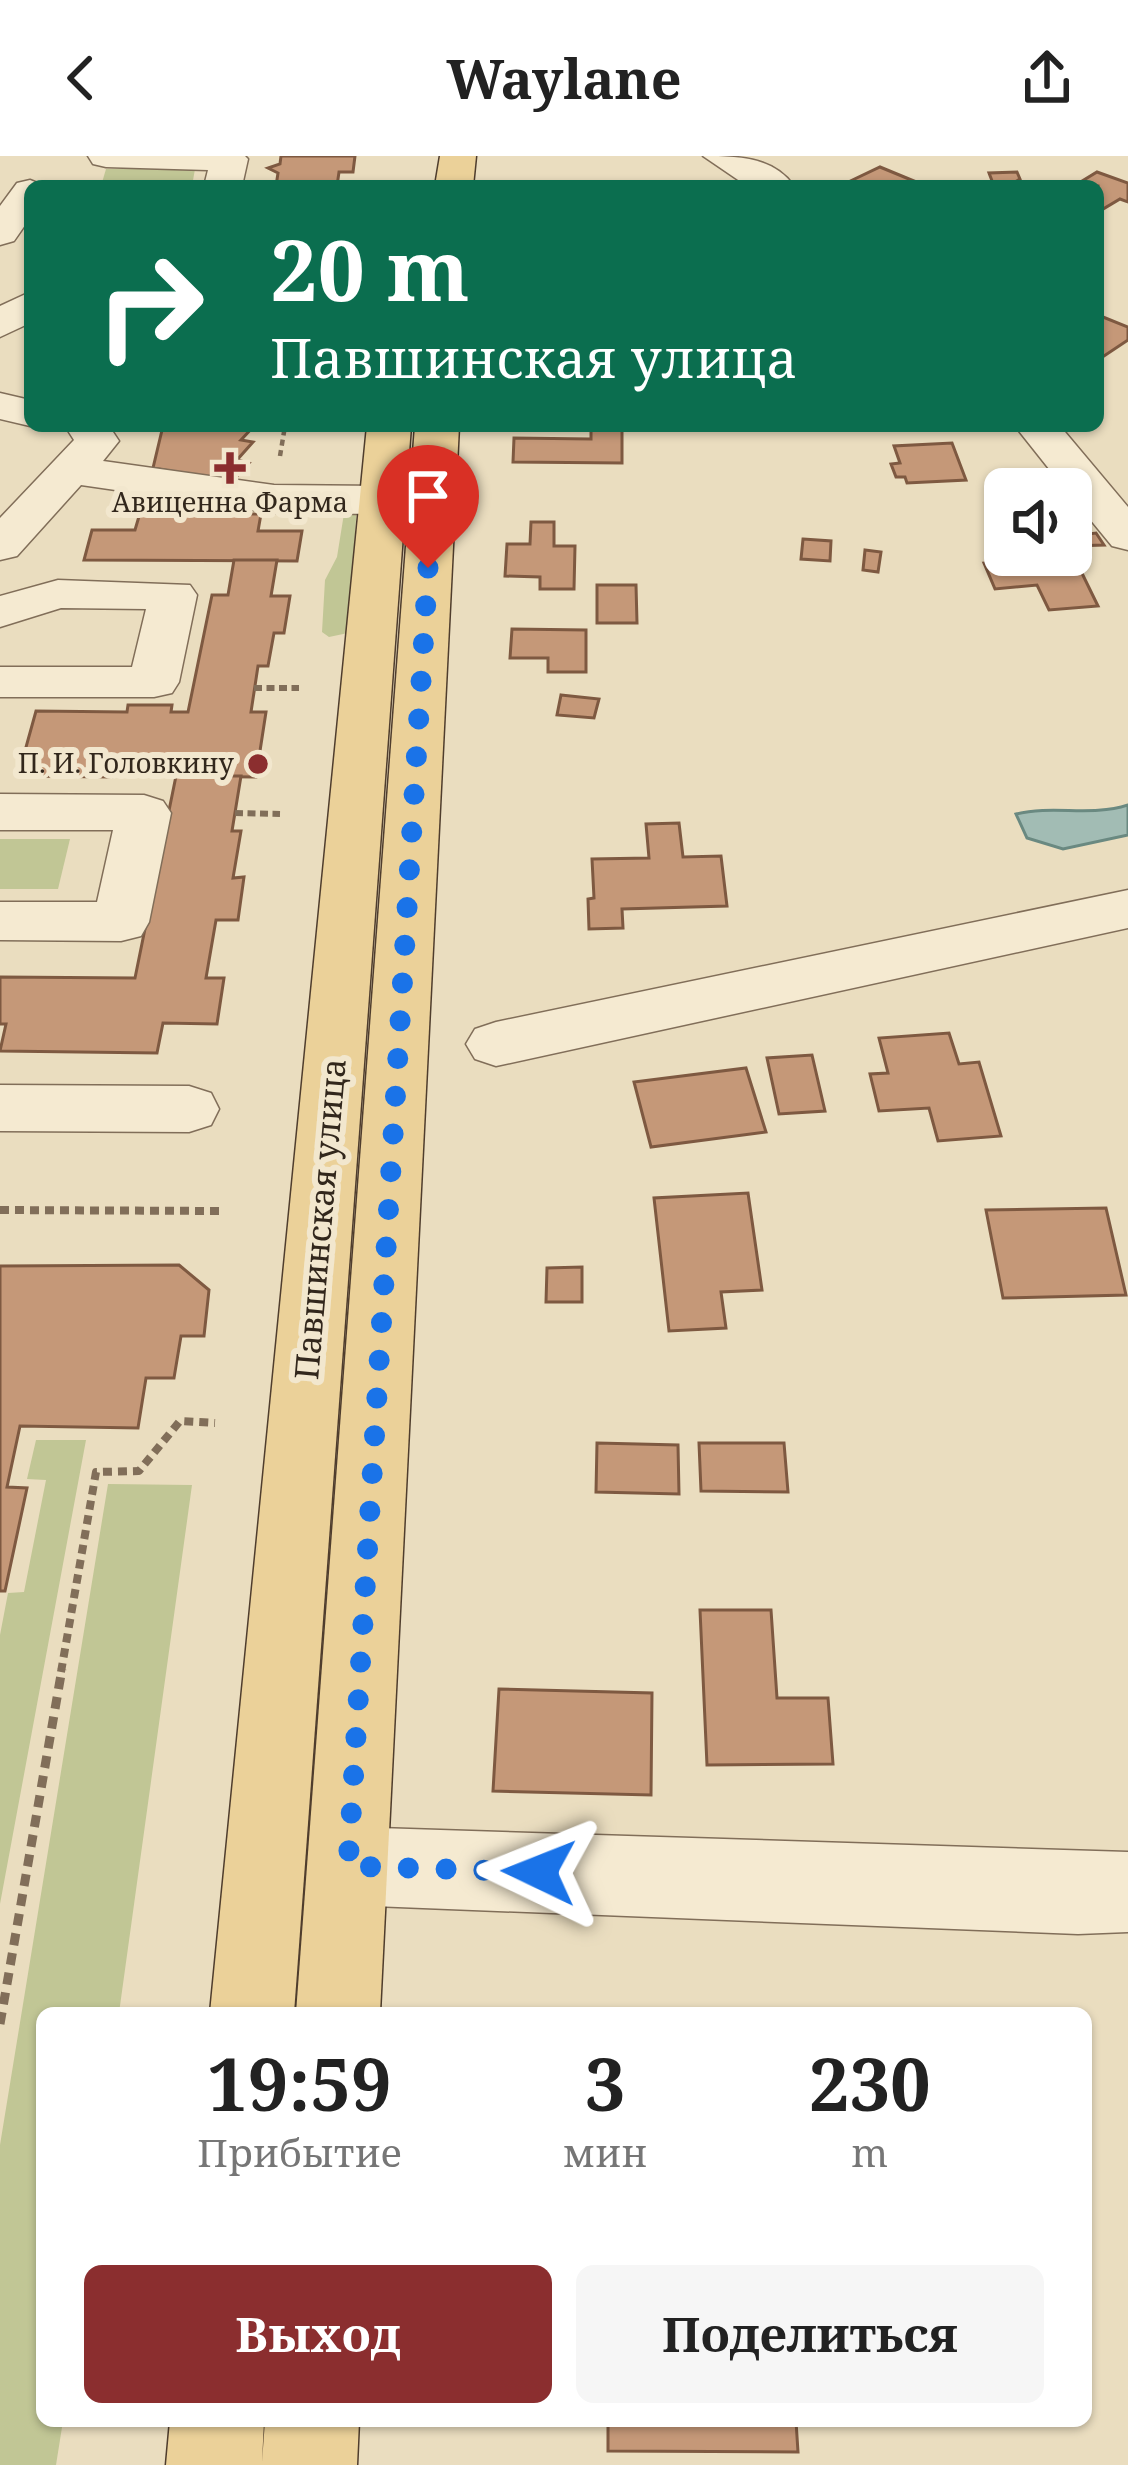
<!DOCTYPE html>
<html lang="ru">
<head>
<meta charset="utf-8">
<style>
	body { margin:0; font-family:"Noto Serif",serif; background:#f6f6f6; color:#222; height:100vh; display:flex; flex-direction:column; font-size:45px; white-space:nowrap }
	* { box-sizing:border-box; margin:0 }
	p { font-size:39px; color:#767676 }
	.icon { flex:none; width:66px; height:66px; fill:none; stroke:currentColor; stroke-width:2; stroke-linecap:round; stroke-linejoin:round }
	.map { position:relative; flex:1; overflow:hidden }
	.panel { position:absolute; left:36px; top:1851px; width:1056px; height:420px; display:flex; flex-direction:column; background:#fff; border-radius:18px; box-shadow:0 3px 9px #0004 }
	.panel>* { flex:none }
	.guide { position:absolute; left:24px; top:24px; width:1080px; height:252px; border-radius:18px; box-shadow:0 3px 9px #0004; background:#0b6e4f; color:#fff; overflow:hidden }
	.buttons { position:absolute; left:984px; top:312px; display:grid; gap:24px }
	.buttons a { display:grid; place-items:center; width:108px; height:108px; border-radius:18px; background:#fff; box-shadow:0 3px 9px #0004; font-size:60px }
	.pin { position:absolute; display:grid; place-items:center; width:102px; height:102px; color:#fff; margin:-123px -51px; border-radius:50% 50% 50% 0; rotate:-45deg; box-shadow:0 0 12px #0007 }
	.pin .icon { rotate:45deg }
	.me { position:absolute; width:132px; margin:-66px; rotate:272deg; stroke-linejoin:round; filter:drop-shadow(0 0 9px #0008) }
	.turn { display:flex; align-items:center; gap:42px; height:252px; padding:0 48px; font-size:54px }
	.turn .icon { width:156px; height:156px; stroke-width:2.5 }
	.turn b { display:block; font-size:84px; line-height:102px }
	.eta { display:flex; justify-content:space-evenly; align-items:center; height:204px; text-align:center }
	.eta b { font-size:72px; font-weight:700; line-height:84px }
	.action { display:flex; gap:24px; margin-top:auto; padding:24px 48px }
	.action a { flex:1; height:138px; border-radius:18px; background:#8b2e2f; color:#fff; font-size:48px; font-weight:700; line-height:138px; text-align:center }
	.action a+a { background:#f6f6f6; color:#222 }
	header { display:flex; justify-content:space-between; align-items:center; height:156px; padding:0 48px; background:#fff; font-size:54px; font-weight:700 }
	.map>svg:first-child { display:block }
</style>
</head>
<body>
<header><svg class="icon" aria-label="back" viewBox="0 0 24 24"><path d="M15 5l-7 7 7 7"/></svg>Waylane<svg class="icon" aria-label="share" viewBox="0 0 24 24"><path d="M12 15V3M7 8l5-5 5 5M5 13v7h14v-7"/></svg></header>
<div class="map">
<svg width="1128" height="2309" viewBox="0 0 1128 2309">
	<rect width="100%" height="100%" fill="#eaddbf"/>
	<g fill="#c1c695">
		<path d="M106,13H195L192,30H101Z"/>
		<path d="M346,345L357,349L348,477L329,481L322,476L325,424L337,401Z"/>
		<path d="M0,683H70L58,733H0Z"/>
		<path d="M36,1284H86L0,1748V1479L8,1437L24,1436L46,1324L27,1323Z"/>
		<path d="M108,1328L192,1329L119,1857H42V2265H63L56,2309H0V1989Z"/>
	</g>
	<path fill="#a2bcb4" stroke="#6a8981" stroke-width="3" d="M1128,649V679L1063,693L1027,682L1016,658C1054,649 1091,661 1128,649Z"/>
	<g fill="#c59878" stroke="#7e5941" stroke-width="3">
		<path d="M281,0H355L353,16H339L337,30H276L278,17L268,12L280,8Z"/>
		<path d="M880,11L926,30L842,29Z"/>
		<path d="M1017,16L1020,23L1008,30H994L989,17Z"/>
		<path d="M1097,16L1128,27V46L1120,43L1098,56V30H1074Z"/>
		<path d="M1098,159L1128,171V184L1098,204Z"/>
		<path d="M163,270H254L241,284L253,286L237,304L249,307L232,326L153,312Z"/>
		<path d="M591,273L622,274V307L513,306L514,282L591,283Z"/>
		<path d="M952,287L966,324L907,327L905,321H896L891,308L900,307L894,290Z"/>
		<path d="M140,357L261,358L258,375H302L297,405L84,404L92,374H135Z"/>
		<path d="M531,366H554V390H575L574,433H540V421L505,420L507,388H530Z"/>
		<path d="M1096,377L1104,389L1071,390V380Z"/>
		<path d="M803,383L831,385L830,405L801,403Z"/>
		<path d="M865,394L881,396L878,416L863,414Z"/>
		<path d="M1025,399L1075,403L1098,450L1049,454L1037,429L995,433L984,407L1027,404Z"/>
		<path d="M234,404H277L271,440H290L284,477H274L268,510H258L251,556H266L256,621L157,620L158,614L114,613L112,621L18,620L36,555L127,556L128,549H172L171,556H188L212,439H228Z"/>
		<path d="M597,429H636L637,467H597Z"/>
		<path d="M512,473L586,474V516H548V502H510Z"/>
		<path d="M561,539L599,543L594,562L557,559Z"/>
		<path d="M176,620H241L232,675H241L233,722L244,721L238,764H216L206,822H224L217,868L163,867L157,897L0,895L6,868H0V821L135,822Z"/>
		<path d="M679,667L683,701L721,700L727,750L622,753L623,772L589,773L588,743L594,742L592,703L649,702L646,668Z"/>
		<path d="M949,877L959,908L979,906L1001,980L938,985L929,952L879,955L870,918L888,917L879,882Z"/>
		<path d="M812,899L825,955L779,958L767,902Z"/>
		<path d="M746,912L766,976L651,991L634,926Z"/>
		<path d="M748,1037L762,1134L721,1136L726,1172L669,1175L654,1042Z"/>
		<path d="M1106,1052L1126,1139L1003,1142L986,1054Z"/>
		<path d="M179,1109L209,1134L204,1180H181L174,1222H146L138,1272L20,1270L7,1331L27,1332L5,1435H0V1110Z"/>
		<path d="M582,1111V1146H546L547,1112Z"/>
		<path d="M597,1287L678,1289L679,1338L596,1336Z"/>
		<path d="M699,1287H784L788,1336L701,1335Z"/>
		<path d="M700,1454H771L777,1542H828L833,1608L707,1609Z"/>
		<path d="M499,1533L652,1537L651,1639L493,1635Z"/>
		<path d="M608,2265H796L798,2296L608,2295Z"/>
	</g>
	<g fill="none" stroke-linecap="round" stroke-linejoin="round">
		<defs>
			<g id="minor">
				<path d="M88,0H245L248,3L242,30H204L208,14L106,11L93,8Z"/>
				<path d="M703,0C735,0 773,0 794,30H747Z"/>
				<path d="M30,24L45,30H30V62L14,85L0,89V50L17,27Z"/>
				<path d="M30,136V167L0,181V150Z"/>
				<path d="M0,237L30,244V270L0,263Z"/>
				<path d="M65,270H109L119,285L103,305L274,329L382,330L398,334L405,344L398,354L382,358L274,357L81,329L17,400L0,404V362L74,284Z"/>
				<path d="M1015,270H1060L1128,351V394L1112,390L1071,340V333H1065Z"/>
				<path d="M58,424L190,429L197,439L179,526L172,537L154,541H0V511H132L146,453L61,452L0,471V440Z"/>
				<path d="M0,638L144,639L163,645L171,657L149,766L141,780L121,785L0,784V746H97L113,674H0Z"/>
				<path d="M1128,734V772L496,910L475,903L466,888L475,873L496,866Z"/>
				<path d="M0,929L189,930L211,937L219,953L211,969L189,976L0,975Z"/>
				<path d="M348,1671L1128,1696V1776L1078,1778L348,1749L320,1738L308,1710L320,1682Z"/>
			</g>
			<g id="major">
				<path d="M440,0H476L473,30H435Z"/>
				<path d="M367,270H411L294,1857H210Z"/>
				<path d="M415,270H459L380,1857H296Z"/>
				<path d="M170,2265H264L262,2306L265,2265H359L357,2309H166Z"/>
			</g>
		</defs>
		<use href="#minor" stroke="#816e59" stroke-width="3"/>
		<use href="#major" stroke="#4f3d2d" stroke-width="3"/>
		<path stroke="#816e59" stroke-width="4.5" stroke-dasharray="6 4.5" stroke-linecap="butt" d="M280,300L285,270"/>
		<g stroke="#816e59" stroke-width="6" stroke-dasharray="8 4.5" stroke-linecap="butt">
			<path d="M254,532H299"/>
			<path d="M235,657L280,658"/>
		</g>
		<g stroke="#816e59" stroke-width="8" stroke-dasharray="9 6" stroke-linecap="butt">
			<path d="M0,1054L222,1055"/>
			<path d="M61,1516L96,1316L139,1315L180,1265L215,1267"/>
		</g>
		<path stroke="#816e59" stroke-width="9" stroke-dasharray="12 8" stroke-linecap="butt" d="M0,1868L62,1513"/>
		<use href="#minor" fill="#f5ead1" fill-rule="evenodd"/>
		<use href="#major" fill="#ebd199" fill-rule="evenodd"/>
	</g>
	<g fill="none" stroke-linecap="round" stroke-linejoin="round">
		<path stroke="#1a73e8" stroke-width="21" stroke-dasharray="0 37.8" d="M428,412L348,1710L539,1716"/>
	</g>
	<g fill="#8b2e2f" stroke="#f2e7ce" stroke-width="4.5">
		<path d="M224 294h12v12h12v12h-12v12h-12v-12h-12v-12h12z"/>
		<circle cx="258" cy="608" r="12"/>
	</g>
	<g text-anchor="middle" stroke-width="12" stroke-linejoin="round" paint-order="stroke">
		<g font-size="27" fill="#32271c" stroke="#f2e7ce">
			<text x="230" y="356">Авиценна Фарма</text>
			<text x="234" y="617" text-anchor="end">П. И. Головкину</text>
		</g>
		<g font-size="33" fill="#32271c" stroke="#f2e7ce">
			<text transform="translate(320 1063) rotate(-85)" y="12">Павшинская улица</text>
		</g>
	</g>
</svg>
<div class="buttons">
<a><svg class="icon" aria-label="sound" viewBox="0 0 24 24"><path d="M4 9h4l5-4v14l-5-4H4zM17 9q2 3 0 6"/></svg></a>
</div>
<div class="pin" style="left:428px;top:412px;background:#d93025"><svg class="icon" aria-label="arrive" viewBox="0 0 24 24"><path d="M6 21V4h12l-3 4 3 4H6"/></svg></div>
<svg class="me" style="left:539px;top:1716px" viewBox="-20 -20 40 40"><path d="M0-17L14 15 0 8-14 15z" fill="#1a73e8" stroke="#fff" stroke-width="4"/></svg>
<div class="guide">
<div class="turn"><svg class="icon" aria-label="right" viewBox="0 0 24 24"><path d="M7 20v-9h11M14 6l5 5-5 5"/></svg><div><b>20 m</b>Павшинская улица</div></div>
</div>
<section class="panel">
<div class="eta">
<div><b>19:59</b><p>Прибытие</p></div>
<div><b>3</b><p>мин</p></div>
<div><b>230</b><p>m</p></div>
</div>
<div class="action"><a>Выход</a><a>Поделиться</a></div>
</section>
</div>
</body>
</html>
